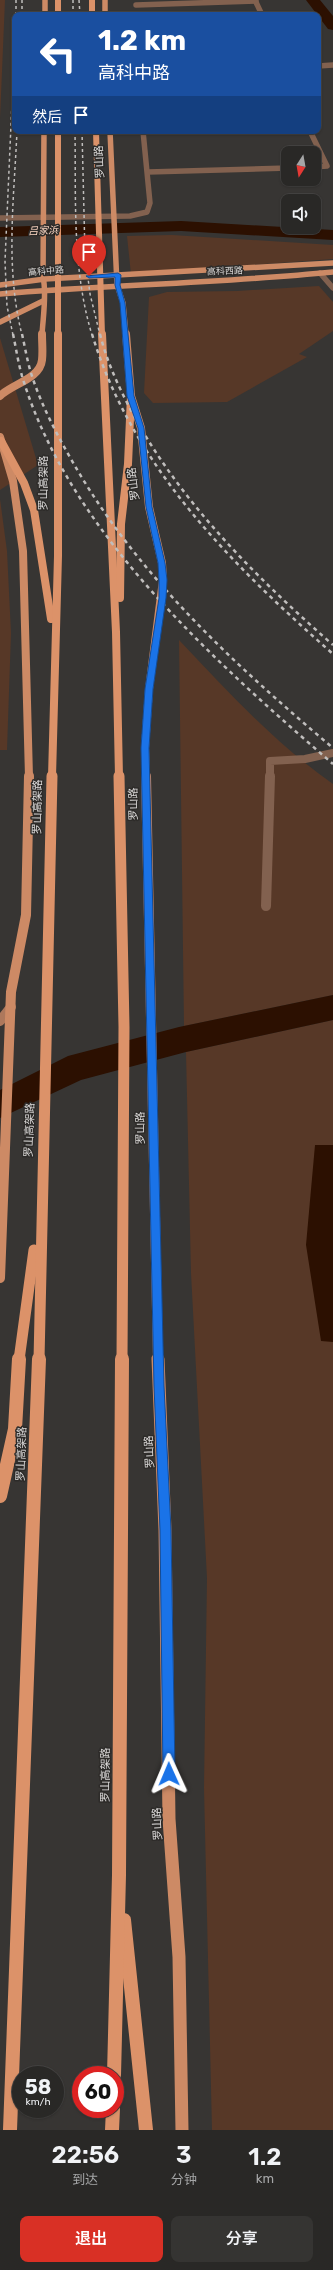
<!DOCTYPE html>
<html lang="zh">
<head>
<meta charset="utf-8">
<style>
	body { margin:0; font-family:Rubik,"Noto Sans SC",sans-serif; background:#353432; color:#f1f3f6; height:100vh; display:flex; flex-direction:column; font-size:15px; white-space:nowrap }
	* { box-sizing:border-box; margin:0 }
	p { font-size:13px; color:#a5a6a7 }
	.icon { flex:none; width:22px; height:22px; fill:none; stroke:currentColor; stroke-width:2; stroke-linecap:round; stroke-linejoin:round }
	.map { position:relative; height:2130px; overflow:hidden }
	.side { display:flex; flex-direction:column; background:#292826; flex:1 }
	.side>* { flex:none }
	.guide { position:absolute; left:12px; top:12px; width:309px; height:122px; border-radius:8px; box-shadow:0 1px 3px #0004,0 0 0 1px #454443; background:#1a4fa0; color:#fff; overflow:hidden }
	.needle { width:26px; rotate:191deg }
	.tools { position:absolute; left:281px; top:146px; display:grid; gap:8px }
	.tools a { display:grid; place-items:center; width:40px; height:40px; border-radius:8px; background:#292826; box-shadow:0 1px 3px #0004,0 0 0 1px #454443; font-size:20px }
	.speed { position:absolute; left:12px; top:2066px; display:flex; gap:8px; font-size:20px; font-weight:700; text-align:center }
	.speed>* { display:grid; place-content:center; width:52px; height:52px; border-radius:50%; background:#292826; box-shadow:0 1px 3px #0004,0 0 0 1px #454443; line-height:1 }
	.speed small { font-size:10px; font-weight:400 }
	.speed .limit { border:6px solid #d22; background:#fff; color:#111 }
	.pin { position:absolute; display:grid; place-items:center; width:34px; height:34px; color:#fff; margin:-41px -17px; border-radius:50% 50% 50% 0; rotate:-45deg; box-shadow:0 0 4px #0007 }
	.pin .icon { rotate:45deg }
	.me { position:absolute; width:44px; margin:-22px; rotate:359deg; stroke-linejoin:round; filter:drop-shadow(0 0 3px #0008) }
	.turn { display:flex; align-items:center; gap:14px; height:84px; padding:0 20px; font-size:18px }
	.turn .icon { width:52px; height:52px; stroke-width:2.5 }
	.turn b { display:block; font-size:28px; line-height:34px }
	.then { display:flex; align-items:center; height:38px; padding:0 20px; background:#0003; gap:8px; font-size:15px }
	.eta { display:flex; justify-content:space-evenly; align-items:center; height:68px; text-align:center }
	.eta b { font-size:24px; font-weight:600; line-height:28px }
	.primary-button { display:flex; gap:8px; margin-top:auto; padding:8px 20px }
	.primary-button a { flex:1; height:46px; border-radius:8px; background:#d93025; color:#fff; font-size:16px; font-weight:600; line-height:46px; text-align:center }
	.primary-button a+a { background:#353432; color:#f1f3f6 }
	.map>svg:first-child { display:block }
</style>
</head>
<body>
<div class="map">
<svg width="333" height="2130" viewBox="0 0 333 2130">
	<rect width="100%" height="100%" fill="#373533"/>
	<g fill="#573827">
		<path d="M0,0H5L0,119Z"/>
		<path d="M172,235L333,245V259L131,274L127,236Z"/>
		<path d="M319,286L333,302V331L299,354L307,357L227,402L153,403L144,393L149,297L167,292L237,291Z"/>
		<path d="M0,338L38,465L0,490Z"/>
		<path d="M0,499L7,551L11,633L7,750H0Z"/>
		<path d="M179,640C227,691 276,744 333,784V995L184,1026Z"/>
		<path d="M333,1020V2130H212L204,1788L207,1578L191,1273L186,1052Z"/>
	</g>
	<g fill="#2c1001">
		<path d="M333,995V1020L186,1052L81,1080L0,1118V1090L68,1056L179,1027Z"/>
		<path d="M315,1145H333V1342L321,1341L306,1245Z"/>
	</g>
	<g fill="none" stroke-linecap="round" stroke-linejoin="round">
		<g fill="#2c1001" fill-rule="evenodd">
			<path d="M306,0H320L333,16V30L328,29Z"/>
			<path d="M181,221L333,230V240L181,231L0,237V227Z"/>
		</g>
		<g stroke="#82614f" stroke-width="5.5">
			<path d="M255,0L262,15"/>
			<path d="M136,5L256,1"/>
			<path d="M318,66L333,65"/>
			<path d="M310,131L327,166L314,167"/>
			<path d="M148,172L288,168"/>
			<path d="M0,218L130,216L147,212L150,203L143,131"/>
			<path d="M320,273L333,288"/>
		</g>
		<path stroke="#82614f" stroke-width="8" d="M270,777V761L305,759L333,753"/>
		<path stroke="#82614f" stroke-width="10" d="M266,906L270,776"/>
		<path stroke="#ad785c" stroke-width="10" d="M0,1021L11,1007"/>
		<g stroke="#cd8a65" stroke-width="5.5">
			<path d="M45,0V15"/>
			<path d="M105,0V15"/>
			<path d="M110,131L117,285L123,303L126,335"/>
			<path d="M0,285L45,279L333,263"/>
			<path d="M0,294C111,285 222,283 333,272"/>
			<path d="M0,322L43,301"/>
			<path d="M42,335C43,317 47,293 43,277L44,131"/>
		</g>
		<g stroke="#cd8a65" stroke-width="8">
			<path d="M126,334L131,396L141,428L149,507L162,563L163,580L149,689L145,748L146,777"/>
			<path d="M0,396C12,384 40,379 42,360C43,352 42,343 42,334"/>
			<path d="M0,437L13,481L23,551L29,777"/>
		</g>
		<g stroke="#cd8a65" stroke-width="10">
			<path d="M146,776L158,1360"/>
			<path d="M0,1278L11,992L26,915L29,776"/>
		</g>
		<path stroke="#cd8a65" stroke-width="13" d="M158,1359L165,1530L169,1819L179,1957L182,2130"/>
		<g stroke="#dc9269" stroke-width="6">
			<path d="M58,0V15"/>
			<path d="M92,0V15"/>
			<path d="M58,131V335"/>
			<path d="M96,131L102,335"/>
		</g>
		<g stroke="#dc9269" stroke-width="8">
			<path d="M102,334L116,632L119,777"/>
			<path d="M1,441L24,483L34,510L51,619"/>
			<path d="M120,598L121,524L128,464L131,396"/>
			<path d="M52,777L58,556V334"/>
		</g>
		<g stroke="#dc9269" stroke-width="11">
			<path d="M119,776L124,1027L122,1360"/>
			<path d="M19,1360L34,1250"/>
			<path d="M39,1360L52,776"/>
		</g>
		<g stroke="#dc9269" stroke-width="14">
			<path d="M0,1496L15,1429L19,1359"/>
			<path d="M124,1920L146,2130"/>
			<path d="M114,2075L119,1875L122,1359"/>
			<path d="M10,2130L39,1359"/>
			<path d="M112,2130L113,2109"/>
		</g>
		<g stroke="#c0bebd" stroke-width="1.5" stroke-dasharray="3 3" stroke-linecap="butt">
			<path d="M16,0V15"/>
			<path d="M22,0V15"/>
			<path d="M73,0V15"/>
			<path d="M79,0L80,15"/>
			<path d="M17,131C14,200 5,267 22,335"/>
			<path d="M75,131C76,200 72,269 92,335"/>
			<path d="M82,131L85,254L90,294L100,335"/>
			<path d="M13,335L7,306L5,261L15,34"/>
		</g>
		<g stroke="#c0bebd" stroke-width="2.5" stroke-dasharray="4 4" stroke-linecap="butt">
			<path d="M13,334C16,348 18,362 22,376C69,532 213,660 333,764"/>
			<path d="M22,334C25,347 27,360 31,373C41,405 58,437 75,466C140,578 235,665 333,748"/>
			<path d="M92,334C132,466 232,565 333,654"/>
			<path d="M100,334C107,363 121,392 135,418C185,507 257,578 333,645"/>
		</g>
	</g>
	<path fill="#1a73e8" stroke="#114b97" d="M118,273L121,275L120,285L125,303L134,396L144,428L152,507L165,563L167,580L166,598L153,689L149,748L164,1386L171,1530L175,1774L173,1777H165L163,1774L160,1530L154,1386L141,748L145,689L159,598V580L158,563L146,507L138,428L127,396L120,303L115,285V277L89,278L86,276Z"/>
	<g text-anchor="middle" stroke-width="3" stroke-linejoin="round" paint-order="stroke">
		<g font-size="9" fill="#dbd9d8" stroke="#2d2b29">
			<text transform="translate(46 271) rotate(-5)" y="3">高科中路</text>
			<text transform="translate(225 271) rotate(-2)" y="3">高科西路</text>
		</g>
		<g font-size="10" font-style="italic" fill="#fdd8c4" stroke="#2d2b29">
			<text transform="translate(43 230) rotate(-2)" y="4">吕家浜</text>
		</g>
		<g font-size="11" fill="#dbd9d8" stroke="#2d2b29">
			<text transform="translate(99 162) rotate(-93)" y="4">罗山路</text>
			<text transform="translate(43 483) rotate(-90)" y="4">罗山高架路</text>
			<text transform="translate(133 484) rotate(-97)" y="4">罗山路</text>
			<text transform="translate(133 804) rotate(-91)" y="4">罗山路</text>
			<text transform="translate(37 807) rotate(-89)" y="4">罗山高架路</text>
			<text transform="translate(140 1128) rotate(-91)" y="4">罗山路</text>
			<text transform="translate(29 1130) rotate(-88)" y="4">罗山高架路</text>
			<text transform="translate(149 1452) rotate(-93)" y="4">罗山路</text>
			<text transform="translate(21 1454) rotate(-88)" y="4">罗山高架路</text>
			<text transform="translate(105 1775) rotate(-90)" y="4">罗山高架路</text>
			<text transform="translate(157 1824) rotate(-93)" y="4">罗山路</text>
		</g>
	</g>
</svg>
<div class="tools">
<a><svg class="needle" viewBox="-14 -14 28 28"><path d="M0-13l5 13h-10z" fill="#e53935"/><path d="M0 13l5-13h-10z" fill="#a5a6a7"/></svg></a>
<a><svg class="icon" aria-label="sound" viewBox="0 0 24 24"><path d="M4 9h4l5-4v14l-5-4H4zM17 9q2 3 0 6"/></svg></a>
</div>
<div class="speed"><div>58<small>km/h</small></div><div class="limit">60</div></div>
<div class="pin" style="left:89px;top:276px;background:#d93025"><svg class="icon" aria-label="arrive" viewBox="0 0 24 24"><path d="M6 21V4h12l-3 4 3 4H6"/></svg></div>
<svg class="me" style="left:169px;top:1774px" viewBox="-20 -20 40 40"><path d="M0-17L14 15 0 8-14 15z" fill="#1a73e8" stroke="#fff" stroke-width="4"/></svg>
<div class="guide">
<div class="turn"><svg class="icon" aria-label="left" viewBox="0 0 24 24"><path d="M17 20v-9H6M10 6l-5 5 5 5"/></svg><div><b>1.2 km</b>高科中路</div></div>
<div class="then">然后<svg class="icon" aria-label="arrive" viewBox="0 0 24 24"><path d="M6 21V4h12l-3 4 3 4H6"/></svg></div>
</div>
</div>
<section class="side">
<div class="eta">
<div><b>22:56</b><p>到达</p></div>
<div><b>3</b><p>分钟</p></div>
<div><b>1.2</b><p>km</p></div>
</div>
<div class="primary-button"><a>退出</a><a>分享</a></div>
</section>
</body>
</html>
